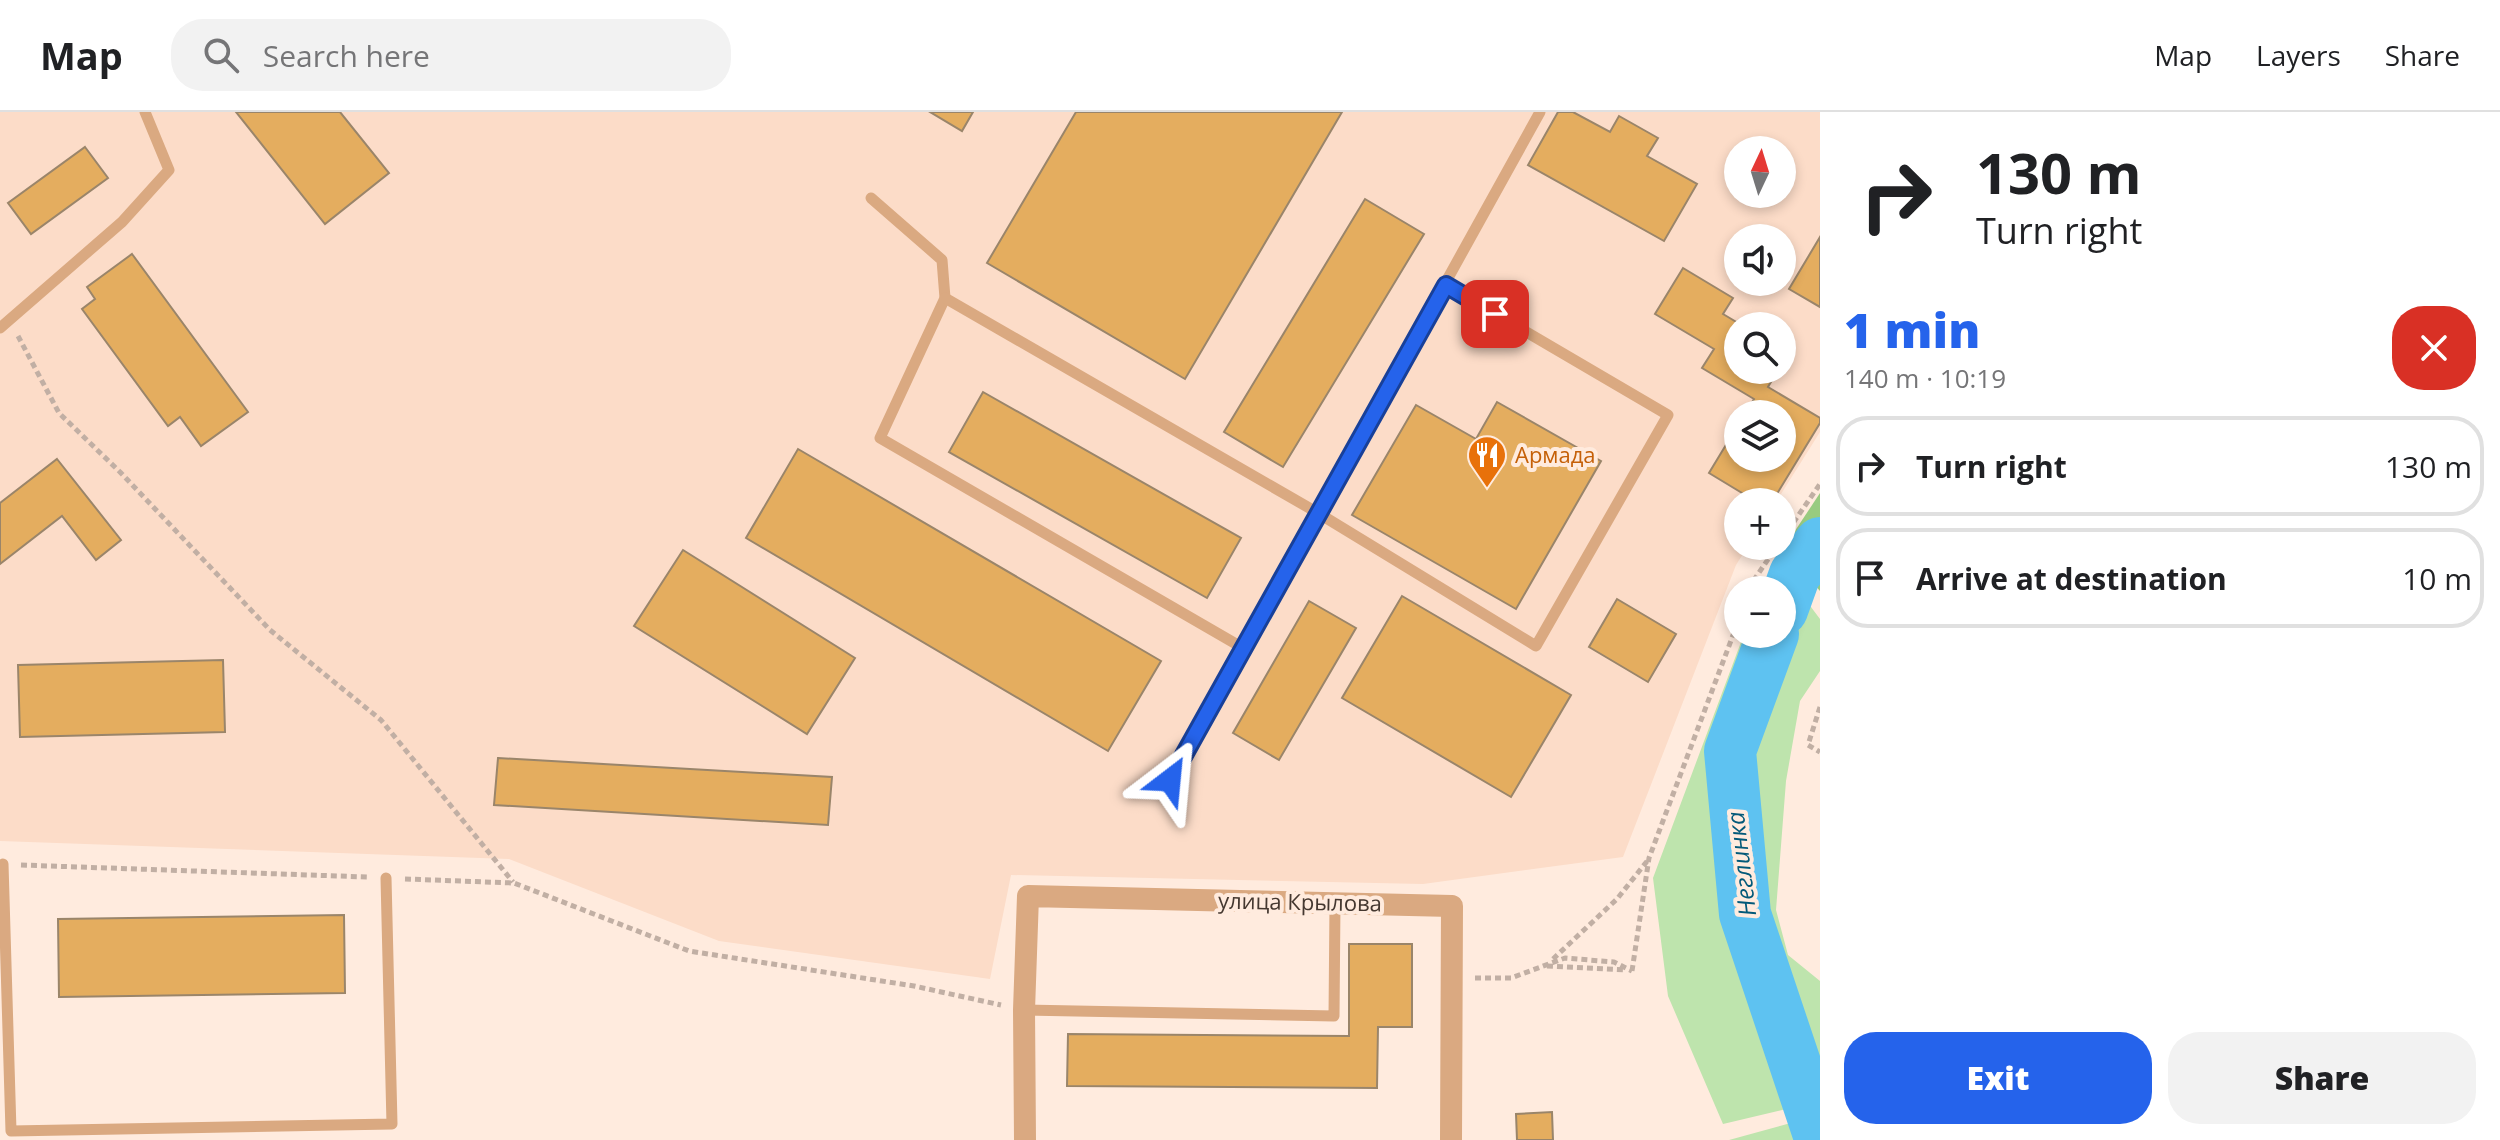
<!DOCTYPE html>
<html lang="en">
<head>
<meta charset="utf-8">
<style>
	body { margin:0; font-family:"Open Sans",sans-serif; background:#f2f2f2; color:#202124; height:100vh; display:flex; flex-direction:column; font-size:30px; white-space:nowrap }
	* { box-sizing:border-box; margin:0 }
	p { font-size:26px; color:#757577 }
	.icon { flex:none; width:44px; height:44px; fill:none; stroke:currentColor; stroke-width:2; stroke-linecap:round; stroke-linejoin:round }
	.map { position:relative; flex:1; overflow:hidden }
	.details { display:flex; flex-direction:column; background:#fff; width:680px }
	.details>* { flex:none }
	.banner { background:#fff; color:#202124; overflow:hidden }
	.needle { width:52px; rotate:4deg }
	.tools { position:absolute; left:1724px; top:24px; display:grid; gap:16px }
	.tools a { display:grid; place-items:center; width:72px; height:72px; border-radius:50%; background:#fff; box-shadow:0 4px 12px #0003; font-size:40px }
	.pin { position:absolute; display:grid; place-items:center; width:68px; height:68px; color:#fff; margin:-34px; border-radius:16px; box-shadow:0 4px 12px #0006 }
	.me { position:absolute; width:88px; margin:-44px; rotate:29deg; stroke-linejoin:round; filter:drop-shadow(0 0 6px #0008) }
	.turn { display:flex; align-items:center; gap:28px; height:168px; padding:0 24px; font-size:36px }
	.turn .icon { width:104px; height:104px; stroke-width:2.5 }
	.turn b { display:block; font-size:56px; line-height:68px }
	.round { display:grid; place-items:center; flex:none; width:84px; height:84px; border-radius:32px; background:#f2f2f2 }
	.head { display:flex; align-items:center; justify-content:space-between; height:136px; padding:0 24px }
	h1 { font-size:48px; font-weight:800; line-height:60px; color:#2563eb }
	.action { display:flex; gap:16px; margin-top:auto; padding:16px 24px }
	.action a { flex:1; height:92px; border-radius:32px; background:#2563eb; color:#fff; font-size:32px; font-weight:800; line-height:92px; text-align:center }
	.action a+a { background:#f2f2f2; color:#202124 }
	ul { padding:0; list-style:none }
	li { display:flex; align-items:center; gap:24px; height:100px; margin:0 16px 12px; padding:0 8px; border:4px solid #e0e0e0; border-radius:32px }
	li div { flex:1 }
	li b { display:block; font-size:30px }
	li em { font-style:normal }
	header { display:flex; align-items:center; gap:48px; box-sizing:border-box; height:112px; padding:0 40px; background:#fff; border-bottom:2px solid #e0e0e0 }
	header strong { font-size:38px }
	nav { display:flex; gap:44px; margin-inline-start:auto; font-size:28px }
	.search { width:560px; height:72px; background:#f2f2f2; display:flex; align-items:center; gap:20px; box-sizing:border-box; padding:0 28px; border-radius:32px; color:#757577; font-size:30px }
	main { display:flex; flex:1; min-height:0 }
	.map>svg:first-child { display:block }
</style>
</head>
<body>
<header>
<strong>Map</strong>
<div class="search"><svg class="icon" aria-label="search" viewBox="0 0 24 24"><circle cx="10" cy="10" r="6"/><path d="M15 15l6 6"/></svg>Search here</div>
<nav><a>Map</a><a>Layers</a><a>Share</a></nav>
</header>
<main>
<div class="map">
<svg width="1820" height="1028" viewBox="0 0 1820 1028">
	<rect width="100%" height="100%" fill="#ffebde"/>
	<path fill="#fcdcc8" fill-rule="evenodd" d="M0,0H1820V320L1776,390H1738V434H1748L1736,453L1623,745L1423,772L1011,763L990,867L719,829L509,747L0,729ZM1738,38H1782V82H1738ZM1738,126H1782V170H1738ZM1738,214H1782V258H1738ZM1738,302H1782V346H1738Z"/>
	<g fill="#bee4ad">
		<path d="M1782,485L1811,495L1820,507V559L1800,589L1786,669L1776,798L1788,843L1820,869V989L1723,1012L1668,884L1653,766L1744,522H1782Z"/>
		<path d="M1820,1003V1028H1729Z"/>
	</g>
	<path fill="#98cb80" d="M1820,381V479L1783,437Z"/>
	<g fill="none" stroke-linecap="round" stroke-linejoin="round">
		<g stroke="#5ec2f1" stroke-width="52">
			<path d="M1782,498L1795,462L1820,431"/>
			<path d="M1773,522L1730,639L1745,802L1820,1026"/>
		</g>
	</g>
	<g fill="#e4ad5f" stroke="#9a856a" stroke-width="2">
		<path d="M236,0H340L389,61L325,112Z"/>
		<path d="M930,0H973L962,19Z"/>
		<path d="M1076,0H1342L1185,267L987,151Z"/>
		<path d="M1558,0H1573L1610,20L1619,4L1658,26L1647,44L1697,72L1664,129L1528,53Z"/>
		<path d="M85,35L108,66L31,122L8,91Z"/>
		<path d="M1365,87L1424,122L1283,355L1224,320Z"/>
		<path d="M1820,125V195L1789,177Z"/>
		<path d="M132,142L248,300L201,334L180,305L168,314L82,197L95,187L87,175Z"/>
		<path d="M1683,156L1733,186L1723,202L1743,214H1738V258H1778L1768,275L1820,306V311L1772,390H1757L1709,361L1738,313V346H1782V302H1745L1754,287L1702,256L1714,237L1655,202Z"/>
		<path d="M983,280L1241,426L1207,486L949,340Z"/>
		<path d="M1497,290L1601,349L1516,497L1352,403L1416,293L1476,327Z"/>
		<path d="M798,337L1161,549L1108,639L746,426Z"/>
		<path d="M57,347L121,428L96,448L62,404L0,452V391Z"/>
		<path d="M683,438L855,546L807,622L634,514Z"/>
		<path d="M1402,484L1571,583L1511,685L1342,586Z"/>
		<path d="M1617,487L1676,522L1648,570L1589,535Z"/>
		<path d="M1309,489L1356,516L1279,648L1233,621Z"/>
		<path d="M223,548L225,620L20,625L18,553Z"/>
		<path d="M498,646L832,665L828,713L494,693Z"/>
		<path d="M344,803L345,881L59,885L58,807Z"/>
		<path d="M1349,832H1412V915H1378L1377,976L1067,974L1068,922L1349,924Z"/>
		<path d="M1552,1000L1553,1028H1517L1516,1002Z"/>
	</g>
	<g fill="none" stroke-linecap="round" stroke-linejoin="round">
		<g stroke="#c1afa4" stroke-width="5" stroke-dasharray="6 4" stroke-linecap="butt">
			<path d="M18,224L59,301L120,360L270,518L381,608L513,770"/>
			<path d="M1782,427L1820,372"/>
			<path d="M1750,478L1754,468L1777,434"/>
			<path d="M1820,595L1808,633L1820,640"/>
			<path d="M21,753L367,765"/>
			<path d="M405,767L514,771L689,839L914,874L1001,893"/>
			<path d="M1553,847L1617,787L1648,748"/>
			<path d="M1547,854L1626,858"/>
			<path d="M1632,859L1649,746L1738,510"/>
			<path d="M1475,866H1511L1565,846L1614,850L1632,859"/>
		</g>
		<g stroke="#daa981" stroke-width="11">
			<path d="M871,86L942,148L945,186L880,326L1243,536"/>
			<path d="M945,186L1318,401L1536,534L1668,303L1446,173"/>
			<path d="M0,216L122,110L169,58L145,0"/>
			<path d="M1170,668L1540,0"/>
			<path d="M3,752L11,1019L392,1012L386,766"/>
			<path d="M1024,898L1334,904L1335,791"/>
		</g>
		<path stroke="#daa981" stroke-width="22" d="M1025,1028L1024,898L1028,784L1452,794L1451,1028"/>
	</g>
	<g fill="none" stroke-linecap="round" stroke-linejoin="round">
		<defs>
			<path id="route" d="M1170,668L1446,173L1495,202"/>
		</defs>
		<use href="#route" stroke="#184099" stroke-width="20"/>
		<use href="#route" stroke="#2563eb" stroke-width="14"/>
	</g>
	<defs>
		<symbol id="restaurant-pin" viewBox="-11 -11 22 30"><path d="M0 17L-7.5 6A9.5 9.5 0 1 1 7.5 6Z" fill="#e8710a" stroke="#ffebde"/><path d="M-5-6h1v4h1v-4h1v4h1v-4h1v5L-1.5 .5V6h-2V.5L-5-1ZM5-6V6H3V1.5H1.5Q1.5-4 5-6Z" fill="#fff"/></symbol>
	</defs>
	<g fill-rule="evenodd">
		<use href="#restaurant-pin" x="1465" y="321" width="44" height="60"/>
	</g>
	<g text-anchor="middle" stroke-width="8" stroke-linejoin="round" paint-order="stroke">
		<g font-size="22" fill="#c56008" stroke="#ffebde" text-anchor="start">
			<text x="1515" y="351">Армада</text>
		</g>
		<g font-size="22" fill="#453830" stroke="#ffebde">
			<text transform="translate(1300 790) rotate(1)" y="8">улица Крылова</text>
		</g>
		<g font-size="24" font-style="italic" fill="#035979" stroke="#ffebde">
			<text transform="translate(1742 752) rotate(-97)" y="8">Неглинка</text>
		</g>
	</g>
</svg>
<div class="tools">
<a><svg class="needle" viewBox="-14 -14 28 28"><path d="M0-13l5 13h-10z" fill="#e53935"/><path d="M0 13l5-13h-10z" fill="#757577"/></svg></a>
<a><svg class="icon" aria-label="sound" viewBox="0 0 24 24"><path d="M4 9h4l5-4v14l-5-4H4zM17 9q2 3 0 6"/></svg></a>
<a><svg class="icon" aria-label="search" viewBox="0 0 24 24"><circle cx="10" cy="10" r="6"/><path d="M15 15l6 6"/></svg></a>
<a><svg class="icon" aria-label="layers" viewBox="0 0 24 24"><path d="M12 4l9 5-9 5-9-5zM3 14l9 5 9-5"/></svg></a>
<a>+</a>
<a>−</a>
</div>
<div class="pin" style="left:1495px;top:202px;background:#d93025"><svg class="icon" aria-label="arrive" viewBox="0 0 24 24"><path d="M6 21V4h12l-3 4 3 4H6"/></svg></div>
<svg class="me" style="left:1170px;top:668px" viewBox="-20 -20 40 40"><path d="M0-17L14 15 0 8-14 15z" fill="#2563eb" stroke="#fff" stroke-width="4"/></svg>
</div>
<section class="details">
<div class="banner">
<div class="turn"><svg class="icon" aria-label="right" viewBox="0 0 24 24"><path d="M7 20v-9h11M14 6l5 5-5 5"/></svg><div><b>130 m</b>Turn right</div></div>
</div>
<div class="head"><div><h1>1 min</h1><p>140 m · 10:19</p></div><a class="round" style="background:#d93025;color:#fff"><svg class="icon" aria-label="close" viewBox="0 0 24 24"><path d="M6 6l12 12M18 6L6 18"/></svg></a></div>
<ul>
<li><svg class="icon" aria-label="right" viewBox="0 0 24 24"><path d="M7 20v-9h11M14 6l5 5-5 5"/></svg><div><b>Turn right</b></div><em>130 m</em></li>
<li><svg class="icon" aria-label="arrive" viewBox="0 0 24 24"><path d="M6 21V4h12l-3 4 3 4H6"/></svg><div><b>Arrive at destination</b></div><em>10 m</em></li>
</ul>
<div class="action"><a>Exit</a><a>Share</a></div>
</section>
</main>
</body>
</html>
